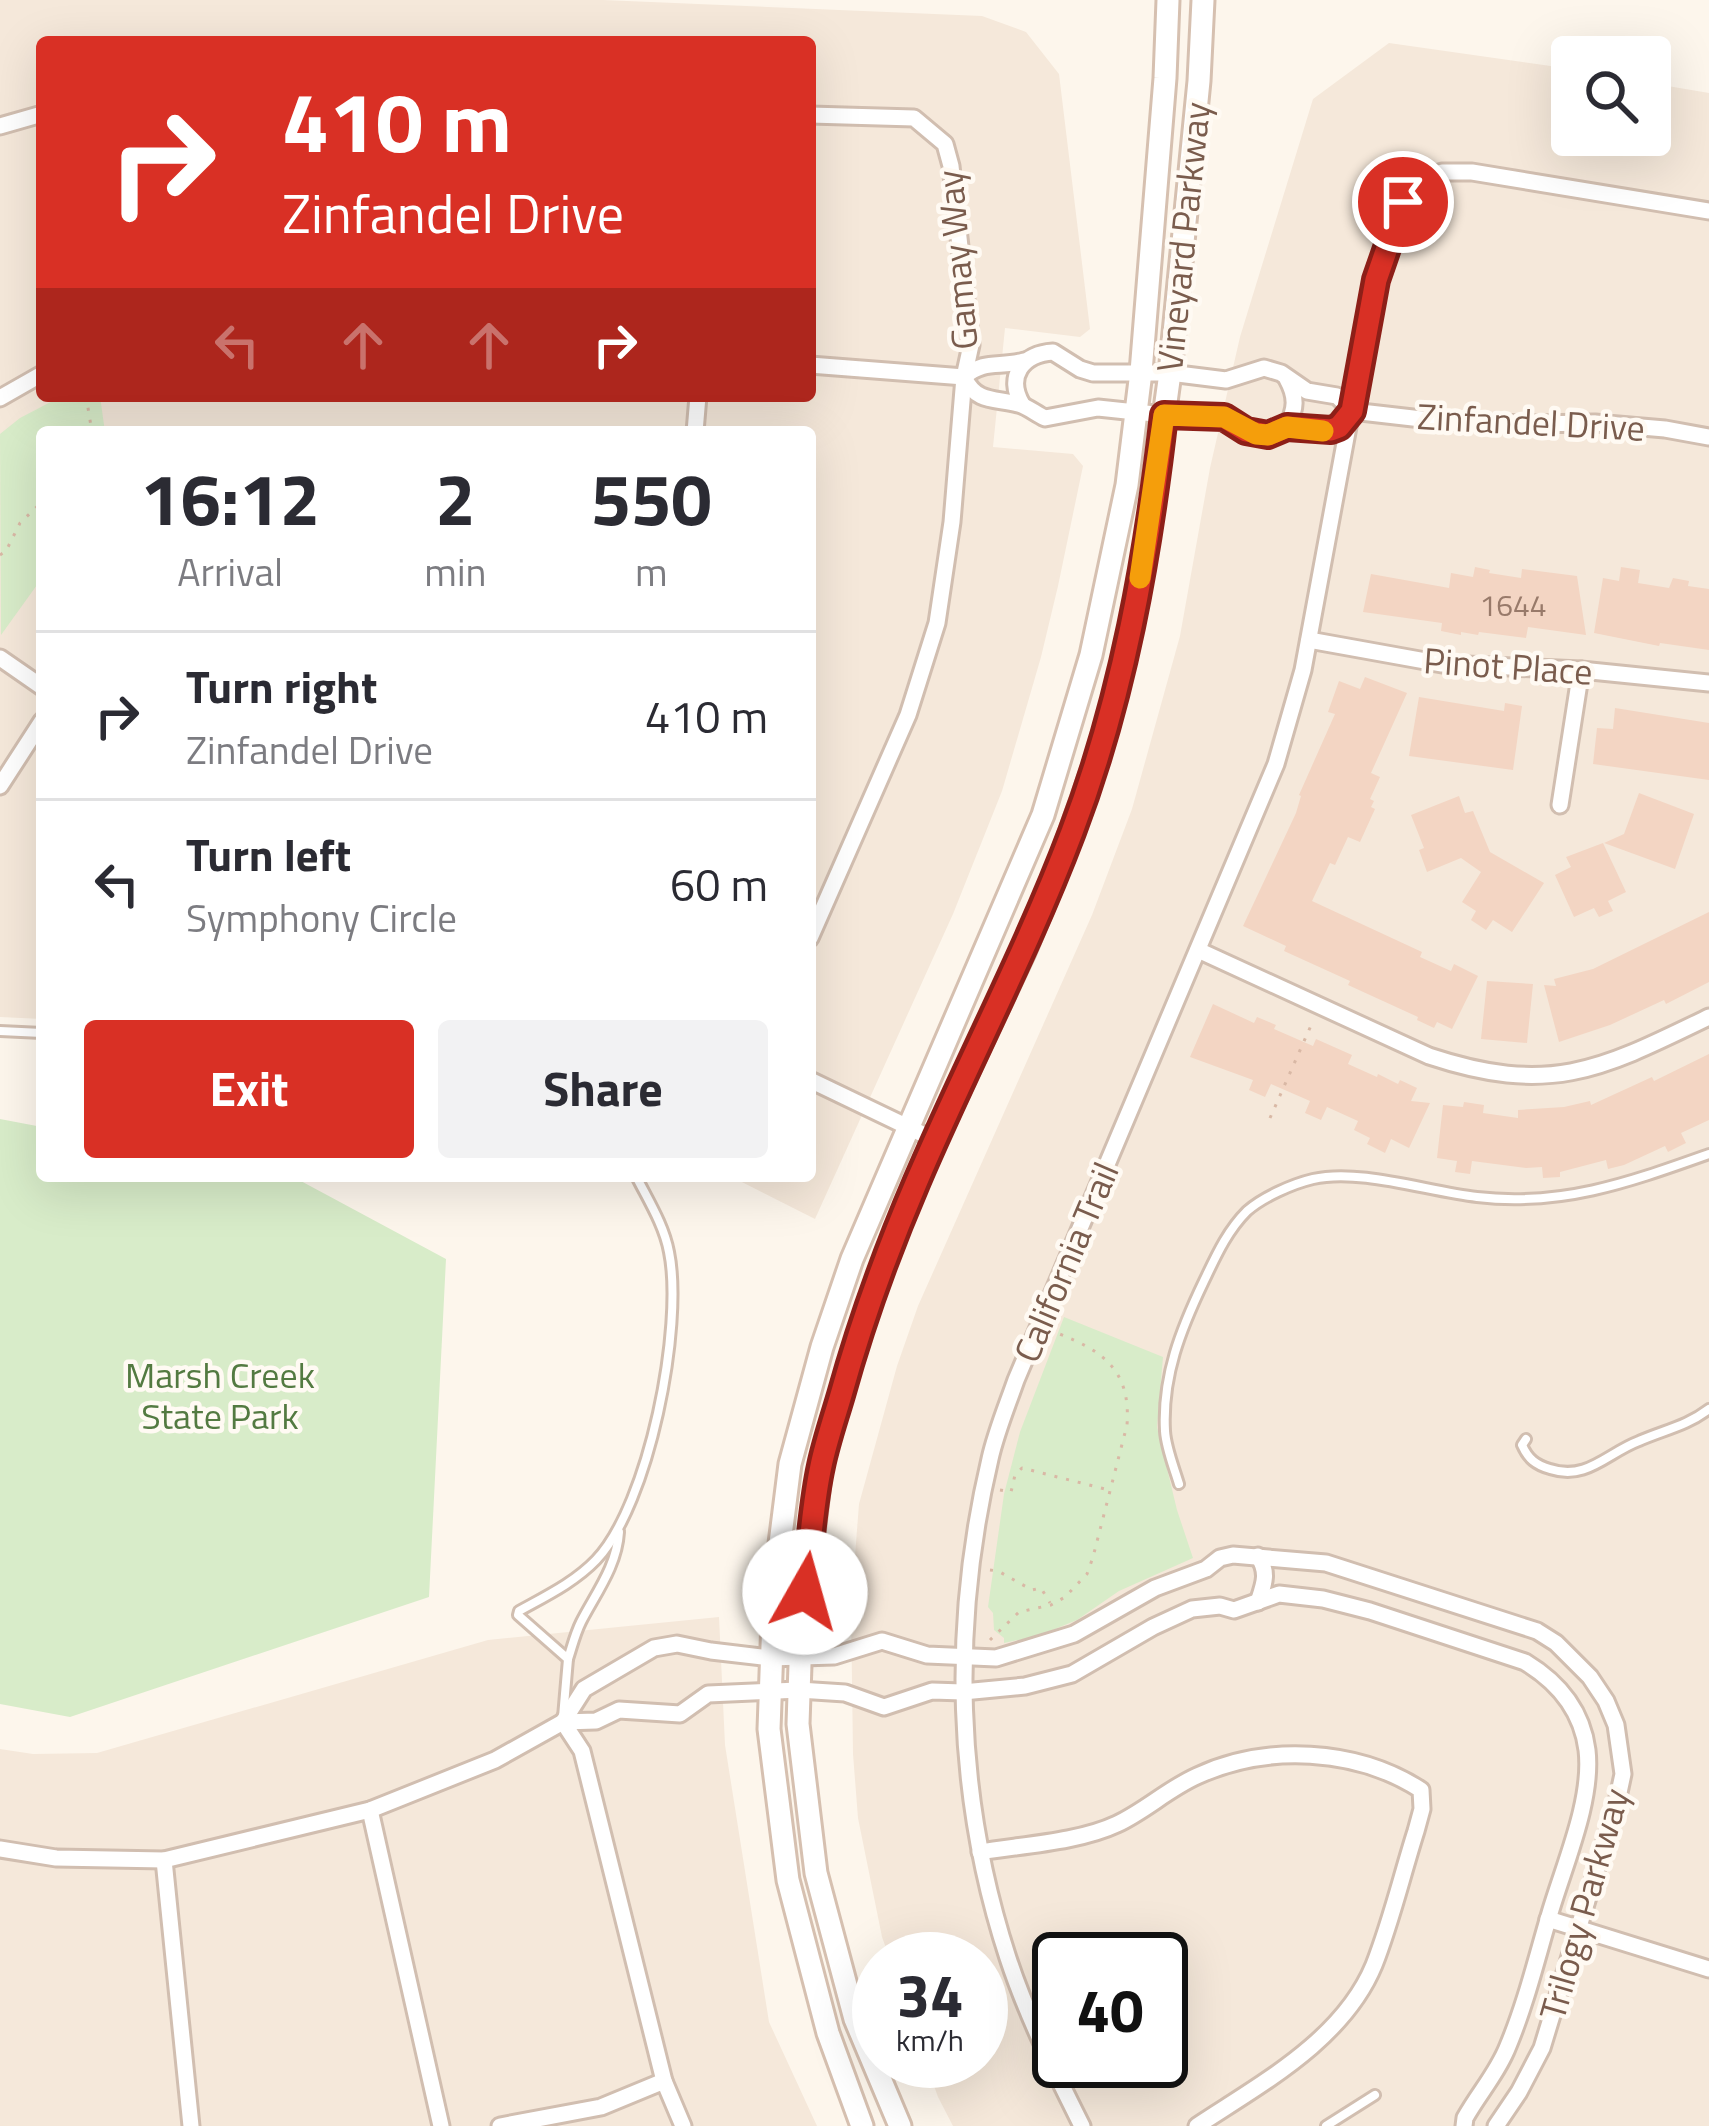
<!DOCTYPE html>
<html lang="en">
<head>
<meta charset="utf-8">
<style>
	body { margin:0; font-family:"Titillium Web",sans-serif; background:#f2f2f3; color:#2b2b33; height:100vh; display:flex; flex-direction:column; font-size:45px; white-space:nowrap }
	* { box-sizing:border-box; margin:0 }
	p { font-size:39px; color:#7c7c81 }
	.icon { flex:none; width:66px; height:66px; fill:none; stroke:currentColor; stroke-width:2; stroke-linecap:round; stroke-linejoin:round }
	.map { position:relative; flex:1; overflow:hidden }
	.side { position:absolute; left:36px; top:426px; width:780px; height:756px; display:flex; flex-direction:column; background:#fff; border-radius:12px; box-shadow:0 12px 48px #0002 }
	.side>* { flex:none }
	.guide { position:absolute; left:36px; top:36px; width:780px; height:366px; border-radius:12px; box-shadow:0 12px 48px #0002; background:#d93025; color:#fff; overflow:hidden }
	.tools { position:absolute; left:1551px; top:36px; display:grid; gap:24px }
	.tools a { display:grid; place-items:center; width:120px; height:120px; border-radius:12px; background:#fff; box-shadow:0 12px 48px #0002; font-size:60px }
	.speed { position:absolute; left:852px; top:1932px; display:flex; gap:24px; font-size:60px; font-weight:700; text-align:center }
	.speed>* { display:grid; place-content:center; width:156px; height:156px; border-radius:50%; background:#fff; box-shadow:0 12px 48px #0002; line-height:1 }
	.speed small { font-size:30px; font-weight:400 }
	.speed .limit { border:6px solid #111; border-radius:18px; background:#fff; color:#111 }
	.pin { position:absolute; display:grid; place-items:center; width:102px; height:102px; color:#fff; margin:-51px; border:6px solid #fff; border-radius:50%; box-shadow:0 3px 12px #0007 }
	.me { position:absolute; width:132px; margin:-66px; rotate:7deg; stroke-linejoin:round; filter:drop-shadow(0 0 9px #0008) }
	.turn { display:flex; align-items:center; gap:42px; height:252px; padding:0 48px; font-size:54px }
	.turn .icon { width:156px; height:156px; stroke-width:2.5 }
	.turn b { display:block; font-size:84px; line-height:102px }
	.lanes { display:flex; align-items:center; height:114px; padding:0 48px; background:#0003; justify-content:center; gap:60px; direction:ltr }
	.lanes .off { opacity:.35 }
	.eta { display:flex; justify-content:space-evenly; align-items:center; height:204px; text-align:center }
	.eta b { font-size:72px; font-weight:700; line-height:84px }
	.button { display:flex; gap:24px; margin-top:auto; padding:24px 48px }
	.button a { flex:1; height:138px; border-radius:12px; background:#d93025; color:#fff; font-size:48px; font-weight:700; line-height:138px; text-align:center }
	.button a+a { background:#f2f2f3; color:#2b2b33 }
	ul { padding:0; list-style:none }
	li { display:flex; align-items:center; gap:36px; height:168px; padding:0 48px; border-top:3px solid #e1e1e2 }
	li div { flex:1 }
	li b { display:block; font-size:45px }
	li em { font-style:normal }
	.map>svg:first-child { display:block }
</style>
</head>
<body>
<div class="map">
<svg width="1709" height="2126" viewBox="0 0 1709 2126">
	<rect width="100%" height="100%" fill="#fdf6ec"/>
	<g fill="#f5e8da" fill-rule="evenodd">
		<path d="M0,0H603L982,16L1026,32L1059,74L1090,329L1080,337L1005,328L993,447L1073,454L1083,466L1058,586L1041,657L1002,791L953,914L815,1219L730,1176H810V432H42V1019L0,1017ZM42,42H810V396H42Z"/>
		<path d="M1389,43L1572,69V135H1650V83L1709,93V2126H953L938,2097L925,2061H981V1959H890L882,1937L858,1818L853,1754L851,1608L859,1504L897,1366L918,1306L1092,915L1132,809L1180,636L1210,468L1240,337L1313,99ZM1059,1959H1161V2061H1059Z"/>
		<path d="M719,1617L725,1745L769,2022L817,2126H0V1749L33,1754L97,1753L488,1640Z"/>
	</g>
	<g fill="#d8ecc9">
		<path d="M62,396H100L105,432H42V578L1,635L0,434L20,418Z"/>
		<path d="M0,1119L42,1127V1176H278L299,1180L446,1259L429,1597L70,1717L0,1704Z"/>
		<path d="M1064,1317L1163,1357L1157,1427L1177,1510L1193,1558L1119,1591L1077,1620L1038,1636L1004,1643V1638L994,1630L993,1613L988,1607L1004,1494L1020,1432Z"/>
	</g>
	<g fill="#f3d5c3">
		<path d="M1475,567L1490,570L1489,573L1521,578L1522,569L1577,576L1586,635L1528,627L1526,638L1479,632L1478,635L1461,632V635L1441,631L1442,623L1363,612L1371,574L1449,588L1451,573L1473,577Z"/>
		<path d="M1621,567L1640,570L1638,583L1669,588L1673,578L1689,581L1688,586L1709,589V650L1660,643L1659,646L1594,633L1603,578L1619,581Z"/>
		<path d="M1365,677L1407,693L1371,773L1380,777L1370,799L1374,801L1371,807L1375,809L1360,842L1348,837L1335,865L1330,863L1312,901L1422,952L1420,957L1451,971L1454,964L1478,976L1452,1029L1437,1022L1434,1028L1417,1020L1418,1017L1348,985L1350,981L1284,951L1286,946L1243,926L1296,813L1301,796L1299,795L1335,714L1328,712L1339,681L1360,689Z"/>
		<path d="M1419,697L1504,711L1505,703L1522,706L1513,770L1409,756Z"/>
		<path d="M1615,708L1709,723V780L1593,764L1597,728L1613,729Z"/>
		<path d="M1639,793L1694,814L1675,869L1604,843L1624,834Z"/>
		<path d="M1459,796L1465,813L1473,811L1490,852L1544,883L1512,932L1493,920L1486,930L1471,920L1476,911L1462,902L1481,872L1461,858L1427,872L1419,850L1424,848L1411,815Z"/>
		<path d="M1603,843L1626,892L1608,901L1613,911L1599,917L1594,908L1574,917L1555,875L1571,867L1566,857Z"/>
		<path d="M1709,912V982L1666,1004L1664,1000L1610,1025L1559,1042L1544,985L1556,986L1554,979L1593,969Z"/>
		<path d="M1487,981L1533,984L1527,1043L1481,1039Z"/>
		<path d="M1213,1004L1254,1023L1257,1017L1276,1025L1274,1029L1313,1046L1316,1039L1352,1055L1348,1064L1377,1077L1378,1074L1398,1084L1400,1080L1417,1088L1411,1101L1430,1103L1409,1148L1391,1139L1385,1153L1367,1144L1370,1138L1354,1130L1358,1121L1327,1107L1321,1120L1305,1113L1310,1101L1271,1084L1265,1097L1249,1090L1253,1080L1190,1057Z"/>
		<path d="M1709,1054V1120L1681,1133L1686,1143L1668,1152L1665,1146L1624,1165L1608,1169L1606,1160L1560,1172V1177L1543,1178L1542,1167L1526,1168L1472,1161L1470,1174L1455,1172L1457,1161L1437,1158L1443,1105L1463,1107L1464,1102L1484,1105L1483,1113L1518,1118V1110L1564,1107L1590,1101L1591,1105L1652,1077L1654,1081Z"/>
	</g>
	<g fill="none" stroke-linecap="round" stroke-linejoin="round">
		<defs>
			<g id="lane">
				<path d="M0,1031L42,1033"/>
				<path d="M1526,1439L1522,1445C1528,1459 1536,1465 1550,1469C1587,1481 1607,1453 1639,1441C1664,1430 1687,1426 1709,1409"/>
				<path d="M1179,1484C1174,1467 1166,1448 1165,1431C1162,1376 1181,1329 1204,1281C1216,1256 1227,1231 1247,1211C1263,1197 1292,1184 1313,1179C1360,1168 1429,1192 1477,1197C1562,1207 1630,1182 1709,1154"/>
				<path d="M568,1659C572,1647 575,1634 581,1622C596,1593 617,1566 619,1532"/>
				<path d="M563,1717L568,1659L518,1615L519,1611C546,1596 575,1582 596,1560C649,1505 684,1326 669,1252C664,1225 648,1200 636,1176"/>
				<path d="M1326,2126L1375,2095"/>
			</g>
			<g id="street">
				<path d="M810,115L914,118L945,144L951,166L971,345L964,377L952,522L937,623L908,715L810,938"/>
				<path d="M0,126L42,114"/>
				<path d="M810,365L964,377C985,359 999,368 1024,361"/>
				<path d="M965,379C977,403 995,398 1018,404C1027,406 1036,414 1045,418L1098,408L1164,415L1211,414L1224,417L1246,431L1268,435L1287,426L1331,430L1339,427L1350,413"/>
				<path d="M0,398L42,374"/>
				<path d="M1022,404C1006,377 1022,354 1053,352L1080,369L1093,373H1170L1226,380L1264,368L1281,373L1307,391L1337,396L1352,411L1439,421L1525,424L1595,423L1665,429L1709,437"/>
				<path d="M1287,426C1296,409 1297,397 1287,379"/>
				<path d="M695,432L698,396"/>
				<path d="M1309,640L1442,664L1581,670L1709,683"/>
				<path d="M0,658L42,687"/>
				<path d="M0,786L42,721"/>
				<path d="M1560,805L1581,670"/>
				<path d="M1198,950L1429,1056C1550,1096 1600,1070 1709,1017"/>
				<path d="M810,1080L935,1140"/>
				<path d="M1258,1556C1269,1573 1264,1584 1258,1602"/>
				<path d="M563,1722L584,1689L654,1648L677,1644L711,1651L770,1658L834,1656L882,1641L927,1655L996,1658L1074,1634L1155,1588L1206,1569L1220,1558L1233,1555L1326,1563L1537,1631L1556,1643L1590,1677L1606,1701L1616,1725L1623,1774L1617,1802L1542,2048L1519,2092L1496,2126"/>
				<path d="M563,1722L582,1751L664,2081"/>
				<path d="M370,1810L441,2126"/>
				<path d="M0,1849L56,1858L164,1860L370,1810L495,1760L563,1722L596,1721L619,1710L680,1714L708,1694L799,1690L845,1693L884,1707L932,1691L963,1692L1025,1686L1072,1674L1153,1627L1192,1609L1220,1606L1234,1610L1279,1594L1323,1599L1370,1611L1525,1662C1558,1682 1582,1711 1587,1750C1593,1800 1564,1865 1550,1913C1537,1957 1526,2003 1508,2046C1498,2072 1479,2093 1465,2118L1464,2126"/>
				<path d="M980,1852C1022,1845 1079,1842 1117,1824C1145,1811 1168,1789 1197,1776C1266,1744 1356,1748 1421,1790L1422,1809L1416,1831C1402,1875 1391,1922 1374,1965C1343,2040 1262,2083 1197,2126"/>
				<path d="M164,1860L191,2126"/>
				<path d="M1548,1919L1709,1969"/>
				<path d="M500,2126L601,2107L664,2081L683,2126"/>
				<path d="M1082,2126C1055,2072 1027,2016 1008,1958C955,1796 951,1624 990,1459C996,1432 1007,1406 1016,1380L1276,764L1303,670L1375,281L1403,202L1412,190L1426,178L1442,172H1472L1709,211"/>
			</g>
			<g id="secondary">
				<path d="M862,2126L828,2033L788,1880L769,1729L774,1591L790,1464L822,1347L852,1259L1043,815L1091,655L1127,485L1141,372L1165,78L1168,0"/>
				<path d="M900,2126L855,2019L816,1873L798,1724L801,1635L821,1466L853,1353L881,1272L915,1184L1024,952L1051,887L1102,743L1123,664L1144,562L1170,373L1199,81L1203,0"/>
			</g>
		</defs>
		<use href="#lane" stroke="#d1beb0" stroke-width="14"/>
		<use href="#street" stroke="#d1beb0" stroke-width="21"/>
		<use href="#secondary" stroke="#d6c0b0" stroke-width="27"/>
		<g stroke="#d9b8a5" stroke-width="3" stroke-dasharray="3 9" stroke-linecap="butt">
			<path d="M86,396L92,432"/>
			<path d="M0,555L6,551L20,523L42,502"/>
			<path d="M1270,1118L1313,1021"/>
			<path d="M1000,1490L1011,1492L1015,1475L1022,1468L1109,1490"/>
			<path d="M990,1570L998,1571L1032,1590L1041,1588L1050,1603"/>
			<path d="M990,1640L1019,1612L1051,1605L1065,1597L1087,1574L1093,1557L1127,1425C1131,1371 1104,1351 1057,1333"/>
		</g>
		<use href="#lane" stroke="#fff" stroke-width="8"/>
		<use href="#street" stroke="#fff" stroke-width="15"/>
		<use href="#secondary" stroke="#fff" stroke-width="21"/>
	</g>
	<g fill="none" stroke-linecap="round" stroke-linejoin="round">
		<defs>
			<path id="route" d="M805,1592C810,1550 812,1507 821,1466C826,1442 834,1419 841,1395C861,1323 887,1251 917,1181C967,1064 1027,951 1072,832C1123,698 1148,556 1164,415L1224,417L1246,431L1268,435L1287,427L1331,430L1339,427L1352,411L1376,280L1403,202"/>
		</defs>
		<use href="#route" stroke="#8d1f18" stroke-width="30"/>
		<use href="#route" stroke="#d93025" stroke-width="21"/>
		<path stroke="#f59e0b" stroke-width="21" d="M1140,578L1164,415L1224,417L1256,434L1268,435L1287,427L1323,431"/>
	</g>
	<g text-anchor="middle" stroke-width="9" stroke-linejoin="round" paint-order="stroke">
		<g font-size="30" fill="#987a6a">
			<text x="1513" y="616">1644</text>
		</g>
		<g font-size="36" fill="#7a5c4d" stroke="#fffaf3">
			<text transform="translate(1183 237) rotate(-84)" y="13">Vineyard Parkway</text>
			<text transform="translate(957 260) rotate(-95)" y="13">Gamay Way</text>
			<text transform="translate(1531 422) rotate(3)" y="13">Zinfandel Drive</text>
			<text transform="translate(1508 666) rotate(4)" y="13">Pinot Place</text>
			<text transform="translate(1066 1262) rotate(-67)" y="13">California Trail</text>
			<text transform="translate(1584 1904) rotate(-74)" y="13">Trilogy Parkway</text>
		</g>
		<g font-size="36" fill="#537a41" stroke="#fffaf3">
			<text x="220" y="1388">Marsh Creek<tspan x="220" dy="41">State Park</tspan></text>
		</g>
	</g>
</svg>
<div class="tools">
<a><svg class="icon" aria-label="search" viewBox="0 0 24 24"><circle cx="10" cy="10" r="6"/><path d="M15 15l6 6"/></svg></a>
</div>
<div class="speed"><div>34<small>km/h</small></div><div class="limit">40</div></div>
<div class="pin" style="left:1403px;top:202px;background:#d93025"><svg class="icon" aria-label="arrive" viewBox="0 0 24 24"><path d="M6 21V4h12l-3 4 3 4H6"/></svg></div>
<svg class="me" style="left:805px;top:1592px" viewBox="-20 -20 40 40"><circle r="19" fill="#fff"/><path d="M0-13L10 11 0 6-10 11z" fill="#d93025"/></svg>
<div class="guide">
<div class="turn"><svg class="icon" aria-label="right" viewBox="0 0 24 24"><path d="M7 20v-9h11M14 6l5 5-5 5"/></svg><div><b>410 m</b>Zinfandel Drive</div></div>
<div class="lanes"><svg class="icon off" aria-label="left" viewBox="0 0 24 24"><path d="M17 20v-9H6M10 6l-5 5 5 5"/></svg><svg class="icon off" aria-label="ahead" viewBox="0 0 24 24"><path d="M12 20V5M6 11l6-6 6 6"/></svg><svg class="icon off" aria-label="ahead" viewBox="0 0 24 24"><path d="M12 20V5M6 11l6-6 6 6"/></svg><svg class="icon" aria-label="right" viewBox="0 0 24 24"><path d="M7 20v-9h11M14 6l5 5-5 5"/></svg></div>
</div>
<section class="side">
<div class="eta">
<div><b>16:12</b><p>Arrival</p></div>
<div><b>2</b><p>min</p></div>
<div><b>550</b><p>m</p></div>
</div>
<ul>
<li><svg class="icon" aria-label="right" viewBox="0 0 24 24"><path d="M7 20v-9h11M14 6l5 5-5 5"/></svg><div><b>Turn right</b><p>Zinfandel Drive</p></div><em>410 m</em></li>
<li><svg class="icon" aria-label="left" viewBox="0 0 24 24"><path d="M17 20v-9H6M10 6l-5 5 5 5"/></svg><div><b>Turn left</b><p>Symphony Circle</p></div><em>60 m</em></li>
</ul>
<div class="button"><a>Exit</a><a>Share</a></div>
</section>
</div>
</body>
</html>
